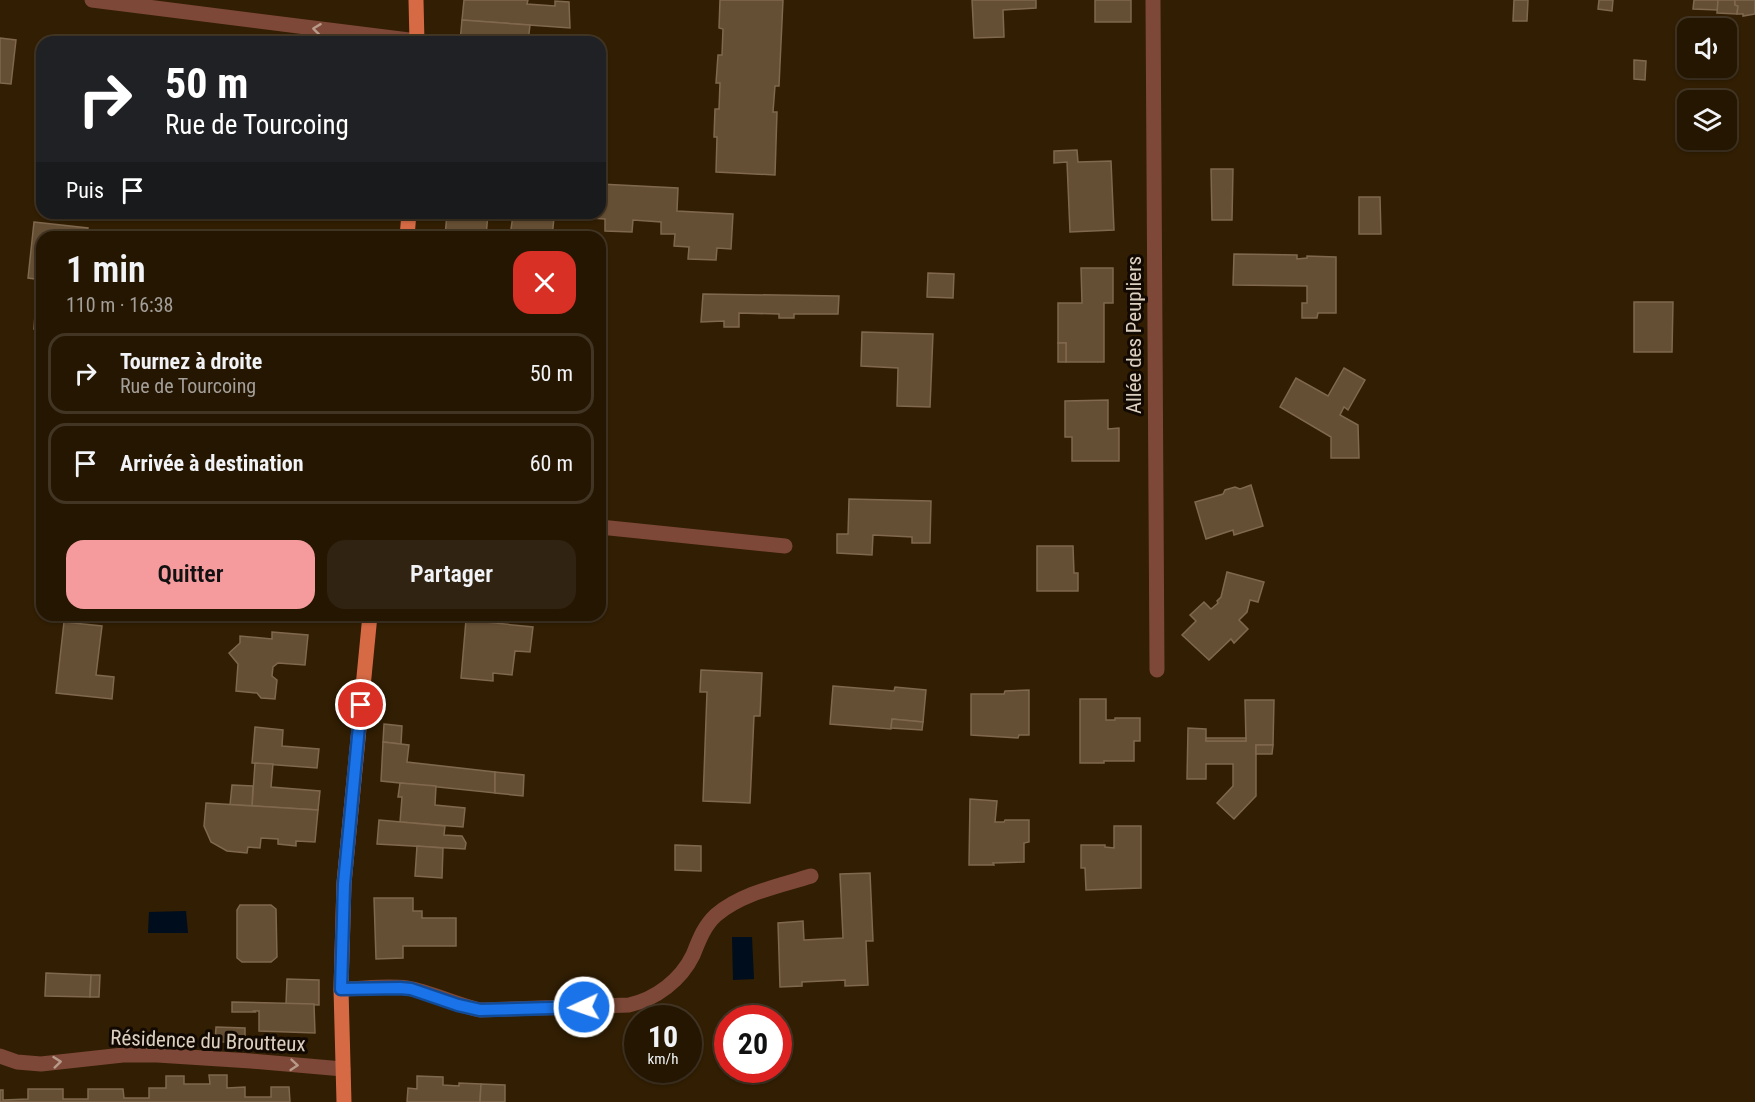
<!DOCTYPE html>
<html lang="fr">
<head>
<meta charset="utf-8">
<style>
	body { margin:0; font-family:"Roboto Condensed",sans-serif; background:#312311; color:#f1f3f6; height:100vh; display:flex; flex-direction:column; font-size:22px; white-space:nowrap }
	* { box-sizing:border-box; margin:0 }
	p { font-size:20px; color:#a39f99 }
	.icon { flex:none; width:33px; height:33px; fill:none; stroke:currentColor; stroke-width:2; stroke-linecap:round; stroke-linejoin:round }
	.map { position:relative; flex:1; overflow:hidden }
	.side { position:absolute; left:36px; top:231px; width:570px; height:390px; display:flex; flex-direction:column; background:#251602; border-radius:18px; box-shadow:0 2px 4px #0004,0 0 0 2px #423524 }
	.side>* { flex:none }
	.guide { position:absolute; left:36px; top:36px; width:570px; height:183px; border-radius:18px; box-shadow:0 2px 4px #0004,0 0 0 2px #423524; background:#202124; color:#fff; overflow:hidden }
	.tools { position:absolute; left:1677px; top:18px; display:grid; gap:12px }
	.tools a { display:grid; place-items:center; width:60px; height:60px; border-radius:12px; background:#251602; box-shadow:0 2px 4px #0004,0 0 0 2px #423524; font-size:30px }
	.speed { position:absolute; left:624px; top:1005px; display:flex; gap:12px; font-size:30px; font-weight:700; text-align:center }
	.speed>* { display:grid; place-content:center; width:78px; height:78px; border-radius:50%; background:#251602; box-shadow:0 2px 4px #0004,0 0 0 2px #423524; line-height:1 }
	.speed small { font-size:15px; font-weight:400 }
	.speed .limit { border:9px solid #d22; background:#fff; color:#111 }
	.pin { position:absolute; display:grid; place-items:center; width:51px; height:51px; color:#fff; margin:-26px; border:3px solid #fff; border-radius:50%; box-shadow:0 2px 6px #0007 }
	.me { position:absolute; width:66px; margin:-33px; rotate:267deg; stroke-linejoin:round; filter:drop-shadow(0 0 4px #0008) }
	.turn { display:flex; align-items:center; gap:21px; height:126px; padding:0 30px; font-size:27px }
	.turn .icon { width:78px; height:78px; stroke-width:2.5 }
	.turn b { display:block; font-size:42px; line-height:51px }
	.then { display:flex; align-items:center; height:57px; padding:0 30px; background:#0003; gap:12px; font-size:22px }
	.round { display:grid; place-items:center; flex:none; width:63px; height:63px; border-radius:18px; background:#312311 }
	.summary { display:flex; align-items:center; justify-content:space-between; height:102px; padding:0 30px }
	h1 { font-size:36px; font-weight:600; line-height:45px }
	.button { display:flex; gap:12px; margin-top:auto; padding:12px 30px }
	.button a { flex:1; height:69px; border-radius:18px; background:#f59b9e; color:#111; font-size:24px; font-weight:600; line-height:69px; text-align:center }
	.button a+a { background:#312311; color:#f1f3f6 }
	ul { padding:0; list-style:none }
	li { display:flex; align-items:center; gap:18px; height:81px; margin:0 12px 9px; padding:0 18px; border:3px solid #423524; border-radius:18px }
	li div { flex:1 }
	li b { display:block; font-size:22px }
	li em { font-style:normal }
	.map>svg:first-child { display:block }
</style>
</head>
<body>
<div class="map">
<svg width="1755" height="1102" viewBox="0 0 1755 1102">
	<rect width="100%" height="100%" fill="#311e03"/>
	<g fill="#000d1d">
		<path d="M186,911L188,933H148L149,912Z"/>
		<path d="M732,937H752L754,979L733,980Z"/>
	</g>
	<g fill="#654f34" stroke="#7f684d" stroke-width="1.5">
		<path d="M464,0H528L527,4L555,6V1L569,2L570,28L462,20Z"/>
		<path d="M720,0H783L779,86H775L773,112H777L775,175L716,172L717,137H714L715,109H719L720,83H716L718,55H722L723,29L719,28Z"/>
		<path d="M972,0H1036V8L1003,10L1004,37L974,38Z"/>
		<rect x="1095" y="0" width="36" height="22"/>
		<path d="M1514,0H1528L1527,21H1513Z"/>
		<path d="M1599,0H1613L1612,11L1598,9Z"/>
		<path d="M1694,0H1718V10L1693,9Z"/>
		<path d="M1718,0H1735V5L1738,6L1737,14L1717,13Z"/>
		<path d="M1735,0H1755V14L1743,16V14H1737L1738,6L1735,5Z"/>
		<path d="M462,20L530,25L528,42H460Z"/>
		<path d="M0,38L16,40L11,84L0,83Z"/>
		<path d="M1634,60L1646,61L1645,80L1634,79Z"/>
		<path d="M1077,150L1078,162L1111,161L1114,230L1070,232L1067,162L1054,163V151Z"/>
		<path d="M1211,169H1233L1232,220H1212Z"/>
		<path d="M600,184L678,188L677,211L733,214L731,249L717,248L716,260L688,259L689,247L674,246L675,234H661V222L633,220L632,232L605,231V219L591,218V213H600Z"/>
		<path d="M1359,197H1380L1381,234H1359Z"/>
		<path d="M447,213H488L486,237H445Z"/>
		<path d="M495,213H564L563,219L554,218Z"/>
		<path d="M513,215L554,218L552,237L510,236Z"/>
		<path d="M34,222L88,228L87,237H42V280L28,278Z"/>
		<path d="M1234,254L1297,255V259L1307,258V256L1336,257V313H1318L1317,318H1302V303H1307V286L1233,285Z"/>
		<path d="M1081,268H1113V303H1104V362H1066V343H1058V303H1082Z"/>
		<path d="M928,273L954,274L953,298L927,297Z"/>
		<path d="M703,294L839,296L838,314H794V318H779V314L739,313V327H724V321L701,322Z"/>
		<path d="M36,300H42V330L34,329Z"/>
		<path d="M1634,302H1673L1672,352H1634Z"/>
		<path d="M862,332L933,334L930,407L897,406L898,368L861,366Z"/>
		<rect x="1058" y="343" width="8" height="19"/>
		<path d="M1344,368L1365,380L1348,410L1344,407L1340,415L1358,425L1359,458H1331V437L1280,407L1296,378L1328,396Z"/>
		<path d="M1108,400V429L1119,428V461H1072V437H1065V401Z"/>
		<path d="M1251,485L1263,526L1234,535L1233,530L1206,539L1195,502L1223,494L1225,490L1235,487L1240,489Z"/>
		<path d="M849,499L931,501L930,543H912V537L873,535L872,555L837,553V534H848Z"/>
		<path d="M1037,546H1073L1074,573H1078V591H1037Z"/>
		<path d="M1227,572L1264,582L1258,602L1250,600L1247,612L1239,620L1248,629L1234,643L1231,639L1209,660L1182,635L1196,621L1190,615L1204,602L1211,609L1218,603L1217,601L1221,597Z"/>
		<path d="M466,620L533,627L530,652L515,651L512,675L493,673V681L461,678Z"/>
		<path d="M64,622L102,626L96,675L114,677L112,699L56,693Z"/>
		<path d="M272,632L308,635L305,665L278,663L273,667L272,676L277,680L275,699L261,698L257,693L236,691L238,664L229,653L240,643V636L272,639Z"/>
		<path d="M701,670L762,673L760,716H754L750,803L703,801L707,692H700Z"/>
		<path d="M833,686L894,691L895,687L926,690L923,722L892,719L891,729L830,724Z"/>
		<path d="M1029,690V735H1019L1018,738L971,735V694H1004L1005,691Z"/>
		<path d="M1080,699H1106V720H1115V718H1140V741H1134V761H1104V763H1080Z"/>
		<path d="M1245,700H1274L1273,745H1256V796L1234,819L1217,803L1233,786V764H1206V779H1187L1188,728L1206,729V741H1246Z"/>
		<path d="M892,719L923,722L922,730L891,728Z"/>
		<path d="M384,724L402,726L401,744L383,742Z"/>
		<path d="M255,727L283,730L282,746L319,749L317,768L252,763Z"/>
		<rect x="1206" y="738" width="40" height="3"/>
		<path d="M383,742L409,745L407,762L495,772V793L381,781Z"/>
		<path d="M1256,745H1273L1272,754H1256Z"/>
		<path d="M255,763L273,764L271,787L320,791L318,810L252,806Z"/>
		<path d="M495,772L524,775L523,796L495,793Z"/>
		<path d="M400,783L436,786L435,805L465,808L463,827L400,822L402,797H398Z"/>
		<path d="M232,785L253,786L252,806L230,805Z"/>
		<path d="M970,799L997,801L995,822H1004L1005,820H1029V842L1024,843V862L993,863L994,865H969Z"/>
		<path d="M206,803L318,810L315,842L296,841V846L278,844V839L261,838L260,848L248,847L247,853L227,851L211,842L204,826Z"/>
		<path d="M379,820L445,826L444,835L462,836L466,843L465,849L377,844Z"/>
		<path d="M1114,826H1141V888L1086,890L1085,868H1081V845H1105V847L1114,848Z"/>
		<path d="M675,845L701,846V871L675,870Z"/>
		<path d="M417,846L443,848L442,878L415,876Z"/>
		<path d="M870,873L873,941H866L868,985L845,986V980L802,982V986L780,987L778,923L803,921L804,940L843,938L840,874Z"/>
		<path d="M374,898H413V911H422V918H456V946H403V958L376,959Z"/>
		<path d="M240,905H271L276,909L277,957L271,962H242L237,958V910Z"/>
		<path d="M46,973L91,975L90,997L45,996Z"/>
		<path d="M91,975H100L99,997H90Z"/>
		<path d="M287,979L319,980V1005L286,1004Z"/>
		<path d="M232,1002L314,1004L315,1033L259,1031V1011H254L255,1012H232Z"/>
		<path d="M216,1027L245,1028V1042H215Z"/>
		<path d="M209,1075H227V1088L245,1087V1097H271V1087H289L290,1102H0V1090H3V1100L28,1099V1089H63V1099H88V1089H123L124,1098H149V1088H166V1076H184V1084H210Z"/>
		<path d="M417,1076L443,1077V1085L459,1086V1083L481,1084L480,1102H407L408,1088L417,1089Z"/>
		<path d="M481,1084L505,1085V1102H480Z"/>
	</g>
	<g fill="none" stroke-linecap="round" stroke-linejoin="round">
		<g stroke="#7d4837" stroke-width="15">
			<path d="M92,0L417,41"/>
			<path d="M1153,0L1157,670"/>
			<path d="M600,527L785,546"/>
			<path d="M341,989C362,989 386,985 407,988C431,992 456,1005 480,1010L629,1005C656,999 681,980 693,955C699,940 704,926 716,915C742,893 779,886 811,876"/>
			<path d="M0,1056L17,1062L41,1064L123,1055H157L251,1061L343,1069"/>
		</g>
		<g stroke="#d66a44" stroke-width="15">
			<path d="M416,0L417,42"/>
			<path d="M407,237L409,213"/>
			<path d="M344,1102L341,989L344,883L370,615"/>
		</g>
	</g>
	<defs><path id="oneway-chevron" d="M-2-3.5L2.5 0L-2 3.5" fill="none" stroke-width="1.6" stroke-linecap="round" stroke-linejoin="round" transform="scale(1.5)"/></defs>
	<g stroke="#b79a8a">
		<use href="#oneway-chevron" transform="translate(317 29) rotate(-173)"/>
		<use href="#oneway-chevron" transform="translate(57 1062) rotate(-6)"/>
		<use href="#oneway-chevron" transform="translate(294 1065) rotate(5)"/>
	</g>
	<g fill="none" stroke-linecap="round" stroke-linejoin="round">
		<defs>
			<path id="route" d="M361,705L344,884L341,989L400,988L411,989L458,1005L480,1010L584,1007"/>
		</defs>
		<use href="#route" stroke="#114b97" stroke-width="15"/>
		<use href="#route" stroke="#1a73e8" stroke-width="10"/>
	</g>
	<g text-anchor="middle" stroke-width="6" stroke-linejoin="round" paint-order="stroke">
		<g font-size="21" fill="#ddd0c1" stroke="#120a02">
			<text transform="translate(1134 335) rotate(-90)" y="7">Allée des Peupliers</text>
			<text transform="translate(208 1041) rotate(2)" y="7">Résidence du Broutteux</text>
		</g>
	</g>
</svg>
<div class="tools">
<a><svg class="icon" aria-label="sound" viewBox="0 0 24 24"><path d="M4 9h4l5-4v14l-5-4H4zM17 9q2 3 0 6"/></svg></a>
<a><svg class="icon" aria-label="layers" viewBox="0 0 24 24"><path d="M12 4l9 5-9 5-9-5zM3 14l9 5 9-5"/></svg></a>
</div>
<div class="speed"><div>10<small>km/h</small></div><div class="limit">20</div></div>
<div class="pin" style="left:361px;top:705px;background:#d93025"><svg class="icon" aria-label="arrive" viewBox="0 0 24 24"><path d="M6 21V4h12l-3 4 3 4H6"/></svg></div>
<svg class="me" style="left:584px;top:1007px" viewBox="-20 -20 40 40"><circle r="17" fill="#1a73e8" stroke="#fff" stroke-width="3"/><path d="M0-11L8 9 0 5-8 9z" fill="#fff"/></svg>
<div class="guide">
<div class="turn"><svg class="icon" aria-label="right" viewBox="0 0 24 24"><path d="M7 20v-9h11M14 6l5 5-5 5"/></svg><div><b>50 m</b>Rue de Tourcoing</div></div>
<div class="then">Puis<svg class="icon" aria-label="arrive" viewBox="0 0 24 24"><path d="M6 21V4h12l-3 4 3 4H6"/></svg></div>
</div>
<section class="side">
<div class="summary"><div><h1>1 min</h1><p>110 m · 16:38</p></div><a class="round" style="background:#d93025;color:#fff"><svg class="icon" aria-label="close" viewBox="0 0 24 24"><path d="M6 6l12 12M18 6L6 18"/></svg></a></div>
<ul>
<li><svg class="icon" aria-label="right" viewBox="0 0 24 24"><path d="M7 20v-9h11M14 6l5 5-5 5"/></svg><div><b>Tournez à droite</b><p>Rue de Tourcoing</p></div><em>50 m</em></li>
<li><svg class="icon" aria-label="arrive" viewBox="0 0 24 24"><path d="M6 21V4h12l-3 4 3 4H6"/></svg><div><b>Arrivée à destination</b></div><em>60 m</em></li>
</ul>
<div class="button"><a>Quitter</a><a>Partager</a></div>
</section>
</div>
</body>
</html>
